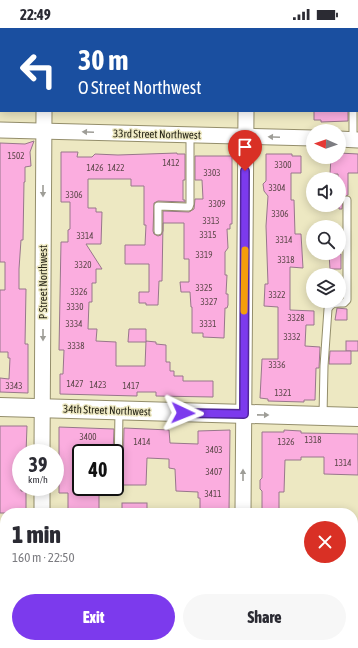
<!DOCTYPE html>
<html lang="en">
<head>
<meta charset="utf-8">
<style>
	body { margin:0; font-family:"Asap Condensed",sans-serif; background:#f7f7f7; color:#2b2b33; height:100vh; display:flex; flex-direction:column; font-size:15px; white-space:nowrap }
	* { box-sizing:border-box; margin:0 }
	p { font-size:13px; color:#7c7c81 }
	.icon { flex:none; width:22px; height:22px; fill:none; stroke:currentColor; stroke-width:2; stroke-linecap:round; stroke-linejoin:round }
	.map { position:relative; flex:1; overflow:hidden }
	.drawer { position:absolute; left:0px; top:480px; width:358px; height:140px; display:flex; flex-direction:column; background:#fff; border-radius:16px 16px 0 0; box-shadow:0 2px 10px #0003 }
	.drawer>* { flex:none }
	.top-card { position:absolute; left:0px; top:0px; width:358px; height:84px; box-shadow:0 2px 10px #0003; background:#1a4fa0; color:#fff; overflow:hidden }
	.needle { width:26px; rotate:272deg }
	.tools { position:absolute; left:306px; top:96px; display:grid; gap:8px }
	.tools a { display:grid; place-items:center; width:40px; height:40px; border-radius:50%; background:#fff; box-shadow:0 2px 10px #0003; font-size:20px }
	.speed { position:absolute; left:12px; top:416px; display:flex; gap:8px; font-size:20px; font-weight:700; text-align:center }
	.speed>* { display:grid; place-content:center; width:52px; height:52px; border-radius:50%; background:#fff; box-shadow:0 2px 10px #0003; line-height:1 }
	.speed small { font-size:10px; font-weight:400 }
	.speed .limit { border:2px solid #111; border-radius:6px; background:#fff; color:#111 }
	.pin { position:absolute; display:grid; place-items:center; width:34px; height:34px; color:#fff; margin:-41px -17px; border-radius:50% 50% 50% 0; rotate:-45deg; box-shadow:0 0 4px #0007 }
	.pin .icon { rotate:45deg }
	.me { position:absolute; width:44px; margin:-22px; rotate:92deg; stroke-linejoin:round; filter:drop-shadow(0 0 3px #0008) }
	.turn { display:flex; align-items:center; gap:14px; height:84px; padding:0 12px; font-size:18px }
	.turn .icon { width:52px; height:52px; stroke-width:2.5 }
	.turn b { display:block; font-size:28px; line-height:34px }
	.round { display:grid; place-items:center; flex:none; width:42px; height:42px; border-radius:21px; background:#f7f7f7 }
	.head { display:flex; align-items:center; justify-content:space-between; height:68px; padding:0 12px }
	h1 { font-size:24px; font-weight:800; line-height:30px }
	.button { display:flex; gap:8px; margin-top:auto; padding:8px 12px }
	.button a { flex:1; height:46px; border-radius:24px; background:#7c3aed; color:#fff; font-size:16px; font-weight:800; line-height:46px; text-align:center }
	.button a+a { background:#f7f7f7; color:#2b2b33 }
	.status { display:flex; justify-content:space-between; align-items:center; height:28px; padding:0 20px; background:#fff; direction:ltr }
	.status svg { height:11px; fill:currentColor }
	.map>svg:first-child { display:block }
</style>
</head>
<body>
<div class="status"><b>22:49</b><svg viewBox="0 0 49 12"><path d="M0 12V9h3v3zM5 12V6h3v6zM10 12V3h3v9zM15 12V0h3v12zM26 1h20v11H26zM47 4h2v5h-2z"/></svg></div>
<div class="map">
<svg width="358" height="620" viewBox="0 0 358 620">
	<rect width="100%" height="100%" fill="#ede8c2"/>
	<g fill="#fbaddf" stroke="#98778b">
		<path d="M314,83H348V93L321,94V92H314Z"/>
		<path d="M34,113L30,124L31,138L25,139V154H24L23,212H21L19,241V261H26L25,316H28V365L0,364V350L9,351L10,330H8V324H0V262H5V234H0V115L25,116Z"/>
		<path d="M61,124H78L77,129H92L95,126L118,127L177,125V126H185V152H183V172H185V174L158,173L154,175L153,203L154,206L158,208L161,207L163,203V183L189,184L194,181L195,171H203L202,152H195V128H232V196H230V201H227L228,220L225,224V247H227L226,266H228V277L227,280H225L224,310L203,309V305H192V279H191L190,264H181L180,254H189V231H184V195H163L162,253H159L158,277H146V275H139V264H149V236H125V217H145L146,197H144V158H131V151H88V180H96V184H102L101,216H86L102,241H96V255H92V274H89L88,301H97L96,313L116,314V338H145L146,313L156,314V316L166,317V334H170V343H174V348H183V353H213V369L156,368V364H137V368L60,366V346H63L64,322H59L61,214H68V202L70,201V174H61Z"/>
		<path d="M339,125L358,126V145H348V167L343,170L342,181H339L338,146H330L331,129H339Z"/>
		<path d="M266,126H292V128H301V145H291V172H294L295,206H301L303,240L290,239V282L314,283V297H306L305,318L320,319L319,340H316L315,372H304V374L268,373V371L260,370L262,331H278V279L264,278L265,256H268L266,198L268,168L264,163L263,156L266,153Z"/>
		<path d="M329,226H341V241H330Z"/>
		<path d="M337,280L347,281V292H335Z"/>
		<path d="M129,301H146V314H128Z"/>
		<rect x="346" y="313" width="12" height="10"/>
		<path d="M330,323H351V336H329Z"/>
		<path d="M0,398H27L26,425H21V463H26V485H0Z"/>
		<path d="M59,399L114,401L113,425H81V459H99V485H68V465H59Z"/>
		<path d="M124,400L169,402L170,415L198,416V403L230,402L229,485H200V470H198V464L176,463L175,441L169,440V431L147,430L146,457H115V452L120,453L123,448Z"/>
		<path d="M284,402L301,403V405L358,406V447L324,446V429H301V432H285L284,464H279V485H262V463L260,461V452L262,450V404H284Z"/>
		<rect x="122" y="475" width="25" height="10"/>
	</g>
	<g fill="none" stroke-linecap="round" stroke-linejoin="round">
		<defs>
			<g id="service">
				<path d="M353,1V0"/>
				<path d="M0,31H1"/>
				<path d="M353,111V83"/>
				<path d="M158,203V178L186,179H189L190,176V107"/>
				<path d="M323,388L324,338L328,281C332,274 336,275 344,275L347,272V172"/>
				<path d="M118,448L119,383"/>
			</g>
			<g id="minor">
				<path d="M44,0V1"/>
				<path d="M246,1V0"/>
				<path d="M0,102L313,110"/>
				<path d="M339,111L358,112"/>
				<path d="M42,425L44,83"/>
				<path d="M42,485V459"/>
				<path d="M243,485L246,83"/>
				<path d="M353,579L358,580"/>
				<path d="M0,580H5"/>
				<path d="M41,620V615"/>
				<path d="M242,620V615"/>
			</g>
			<path id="tertiary" d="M0,379L358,389"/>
		</defs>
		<use href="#service" stroke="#948e6b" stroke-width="9"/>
		<use href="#minor" stroke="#948e6b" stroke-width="17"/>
		<use href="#tertiary" stroke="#948e6b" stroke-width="20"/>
		<use href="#service" stroke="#fff" stroke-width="7"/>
		<use href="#minor" stroke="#fff" stroke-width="15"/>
		<use href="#tertiary" stroke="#fff" stroke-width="18"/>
	</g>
	<defs><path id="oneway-solid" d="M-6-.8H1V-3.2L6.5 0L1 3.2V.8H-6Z"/></defs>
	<g fill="#9e9d97">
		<use href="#oneway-solid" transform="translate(88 104) rotate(-178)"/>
		<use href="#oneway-solid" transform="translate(274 109) rotate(-178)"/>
		<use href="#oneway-solid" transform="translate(43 163) rotate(90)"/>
		<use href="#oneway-solid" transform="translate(43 307) rotate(90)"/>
		<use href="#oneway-solid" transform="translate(263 387) rotate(1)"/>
		<use href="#oneway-solid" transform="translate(243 447) rotate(-90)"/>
	</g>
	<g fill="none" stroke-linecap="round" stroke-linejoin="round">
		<defs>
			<path id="route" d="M183,385L244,386L245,143"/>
		</defs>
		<use href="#route" stroke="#51269a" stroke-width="10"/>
		<use href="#route" stroke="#7c3aed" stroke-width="7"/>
		<path stroke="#f59e0b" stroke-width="7" d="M244,283L245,222"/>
	</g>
	<g text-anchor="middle" stroke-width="3" stroke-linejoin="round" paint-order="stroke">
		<g font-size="9" fill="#5c4749">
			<text x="16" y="131">1502</text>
			<text x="171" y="138">1412</text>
			<text x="283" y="140">3300</text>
			<text x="95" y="143">1426</text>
			<text x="116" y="143">1422</text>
			<text x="212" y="148">3303</text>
			<text x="277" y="163">3304</text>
			<text x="74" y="170">3306</text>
			<text x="217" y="179">3309</text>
			<text x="280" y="189">3306</text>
			<text x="211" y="196">3313</text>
			<text x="208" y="210">3315</text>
			<text x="85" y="211">3314</text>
			<text x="284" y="215">3314</text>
			<text x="204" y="230">3319</text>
			<text x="286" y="235">3318</text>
			<text x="83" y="240">3320</text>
			<text x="204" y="263">3325</text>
			<text x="79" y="267">3326</text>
			<text x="277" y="270">3322</text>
			<text x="209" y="277">3327</text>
			<text x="75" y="282">3330</text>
			<text x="296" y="293">3328</text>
			<text x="74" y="299">3334</text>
			<text x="208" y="299">3331</text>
			<text x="292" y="312">3332</text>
			<text x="76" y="321">3338</text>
			<text x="277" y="340">3336</text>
			<text x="75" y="359">1427</text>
			<text x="98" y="360">1423</text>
			<text x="14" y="361">3343</text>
			<text x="131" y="361">1417</text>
			<text x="283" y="368">1321</text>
			<text x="88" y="412">3400</text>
			<text x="313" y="415">1318</text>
			<text x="142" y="417">1414</text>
			<text x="286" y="417">1326</text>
			<text x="214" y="425">3403</text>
			<text x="343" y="438">1314</text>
			<text x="214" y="447">3407</text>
			<text x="213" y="469">3411</text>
		</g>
		<g font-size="11" fill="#272517" stroke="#ede8c2">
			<text transform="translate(157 106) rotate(1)" y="4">33rd Street Northwest</text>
			<text transform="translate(43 254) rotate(-90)" y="4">P Street Northwest</text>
			<text transform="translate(107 382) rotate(2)" y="4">34th Street Northwest</text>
		</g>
	</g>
</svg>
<div class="tools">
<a><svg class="needle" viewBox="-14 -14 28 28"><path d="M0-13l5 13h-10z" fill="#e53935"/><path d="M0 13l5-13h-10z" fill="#7c7c81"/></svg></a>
<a><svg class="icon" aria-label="sound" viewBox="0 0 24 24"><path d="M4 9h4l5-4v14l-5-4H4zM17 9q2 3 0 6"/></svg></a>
<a><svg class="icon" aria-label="search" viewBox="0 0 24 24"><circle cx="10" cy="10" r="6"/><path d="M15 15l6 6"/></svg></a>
<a><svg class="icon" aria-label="layers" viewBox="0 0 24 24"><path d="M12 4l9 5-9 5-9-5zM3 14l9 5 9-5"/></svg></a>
</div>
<div class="speed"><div>39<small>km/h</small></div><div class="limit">40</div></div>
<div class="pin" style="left:245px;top:143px;background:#d93025"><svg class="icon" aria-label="arrive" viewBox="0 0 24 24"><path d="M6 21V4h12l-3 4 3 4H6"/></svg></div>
<svg class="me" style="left:183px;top:385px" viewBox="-20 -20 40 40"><path d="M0-17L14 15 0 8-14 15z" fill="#7c3aed" stroke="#fff" stroke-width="4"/></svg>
<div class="top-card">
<div class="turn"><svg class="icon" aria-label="left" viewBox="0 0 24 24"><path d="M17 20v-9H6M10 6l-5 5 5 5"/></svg><div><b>30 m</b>O Street Northwest</div></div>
</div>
<section class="drawer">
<div class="head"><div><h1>1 min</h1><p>160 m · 22:50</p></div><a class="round" style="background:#d93025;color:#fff"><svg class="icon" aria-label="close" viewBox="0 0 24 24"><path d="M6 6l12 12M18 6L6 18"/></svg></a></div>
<div class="button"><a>Exit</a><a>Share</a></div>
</section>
</div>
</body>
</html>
